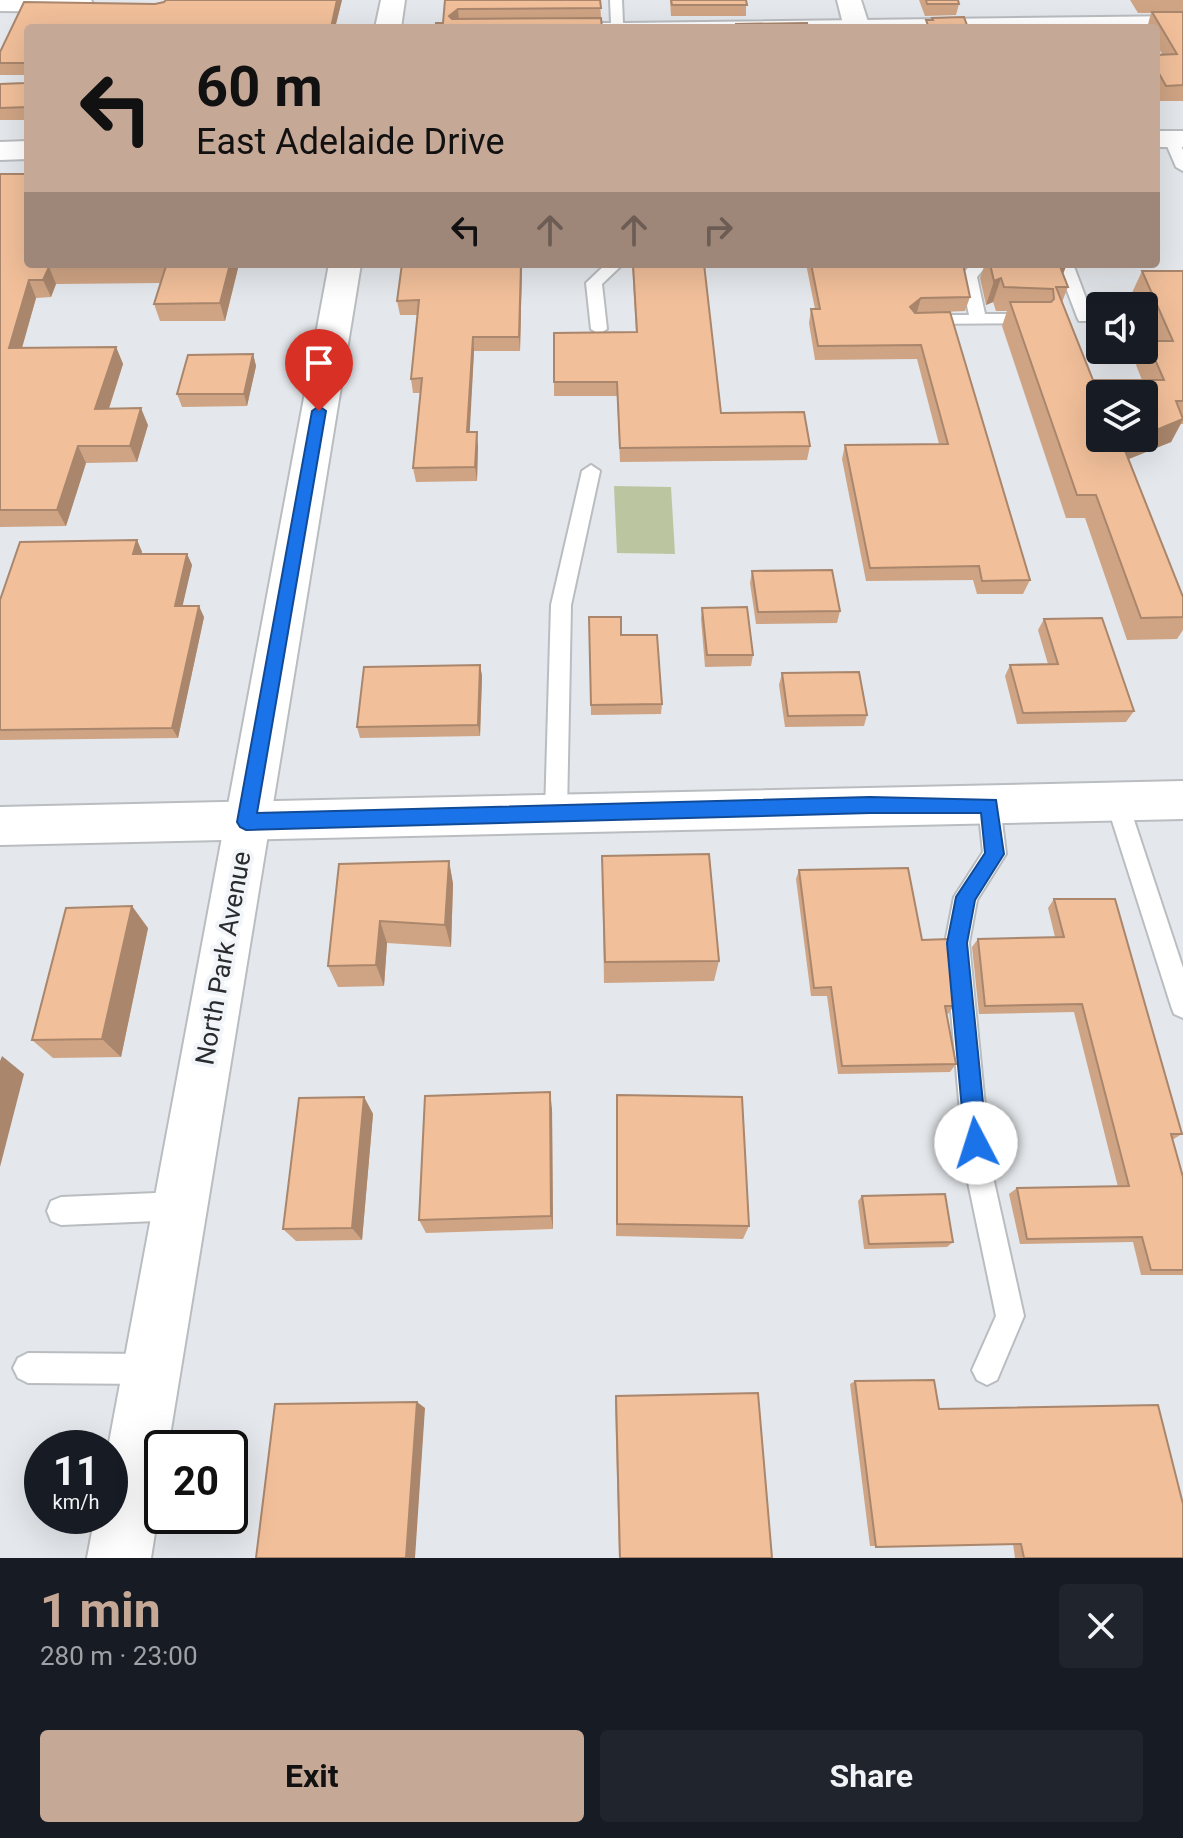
<!DOCTYPE html>
<html lang="en">
<head>
<meta charset="utf-8">
<style>
	body { margin:0; font-family:Roboto,sans-serif; background:#20242c; color:#f1f3f6; height:100vh; display:flex; flex-direction:column; font-size:30px; white-space:nowrap }
	* { box-sizing:border-box; margin:0 }
	p { font-size:26px; color:#9ea1a6 }
	.icon { flex:none; width:44px; height:44px; fill:none; stroke:currentColor; stroke-width:2; stroke-linecap:round; stroke-linejoin:round }
	.map { position:relative; height:1558px; overflow:hidden }
	.details { display:flex; flex-direction:column; background:#171b24; flex:1 }
	.details>* { flex:none }
	.top-card { position:absolute; left:24px; top:24px; width:1136px; height:244px; border-radius:8px; box-shadow:0 8px 32px #0002; background:#c6a897; color:#111; overflow:hidden }
	.fabs { position:absolute; left:1086px; top:292px; display:grid; gap:16px }
	.fabs a { display:grid; place-items:center; width:72px; height:72px; border-radius:8px; background:#171b24; box-shadow:0 8px 32px #0002; font-size:40px }
	.speed { position:absolute; left:24px; top:1430px; display:flex; gap:16px; font-size:40px; font-weight:700; text-align:center }
	.speed>* { display:grid; place-content:center; width:104px; height:104px; border-radius:50%; background:#171b24; box-shadow:0 8px 32px #0002; line-height:1 }
	.speed small { font-size:20px; font-weight:400 }
	.speed .limit { border:4px solid #111; border-radius:12px; background:#fff; color:#111 }
	.pin { position:absolute; display:grid; place-items:center; width:68px; height:68px; color:#fff; margin:-82px -34px; border-radius:50% 50% 50% 0; rotate:-45deg; box-shadow:0 0 8px #0007 }
	.pin .icon { rotate:45deg }
	.me { position:absolute; width:88px; margin:-44px; rotate:355deg; stroke-linejoin:round; filter:drop-shadow(0 0 6px #0008) }
	.turn { display:flex; align-items:center; gap:28px; height:168px; padding:0 40px; font-size:36px }
	.turn .icon { width:104px; height:104px; stroke-width:2.5 }
	.turn b { display:block; font-size:56px; line-height:68px }
	.lanes { display:flex; align-items:center; height:76px; padding:0 40px; background:#0003; justify-content:center; gap:40px; direction:ltr }
	.lanes .off { opacity:.35 }
	.round { display:grid; place-items:center; flex:none; width:84px; height:84px; border-radius:8px; background:#20242c }
	.summary { display:flex; align-items:center; justify-content:space-between; height:136px; padding:0 40px }
	h1 { font-size:48px; font-weight:700; line-height:60px; color:#c6a897 }
	.primary-button { display:flex; gap:16px; margin-top:auto; padding:16px 40px }
	.primary-button a { flex:1; height:92px; border-radius:8px; background:#c6a897; color:#111; font-size:32px; font-weight:700; line-height:92px; text-align:center }
	.primary-button a+a { background:#20242c; color:#f1f3f6 }
	.map>svg:first-child { display:block }
</style>
</head>
<body>
<div class="map">
<svg width="1183" height="1558" viewBox="0 0 1183 1558">
	<rect width="100%" height="100%" fill="#e4e7eb"/>
	<path fill="#bbc6a1" d="M614,486L671,487L675,554L617,553Z"/>
	<g fill="none" stroke-linecap="round" stroke-linejoin="round">
		<defs>
			<g id="lane">
				<path d="M610,0H622L623,23L1183,16V24L566,27L572,23H611Z"/>
				<path d="M1171,135L1176,136L1183,150V171L1176,167L1164,139Z"/>
				<path d="M606,264H623L602,284L607,329L599,334L591,329L586,283Z"/>
				<path d="M971,264H988L977,277L985,314H1032L1038,315V323L916,324L914,320L922,315H969L961,276Z"/>
				<path d="M1057,264H1073L1093,317L1091,321H1079L1077,317Z"/>
				<path d="M591,465L600,471L571,605L567,813L564,820L556,823L548,820L545,813L551,605L582,471Z"/>
				<path d="M1117,793L1125,795L1128,802L1183,968V1018L1174,1014L1171,1006L1106,802L1109,795Z"/>
				<path d="M989,796L997,798L1000,805L1006,854L977,900L969,943L991,1168L1024,1316L997,1380L987,1385L977,1380L972,1370L996,1316L965,1168L945,943L954,897L983,852L978,805L981,798Z"/>
				<path d="M180,1192L190,1196L194,1206L190,1216L180,1220L61,1225L51,1221L47,1211L51,1201L61,1197Z"/>
				<path d="M28,1353L150,1354L160,1359L165,1369L160,1379L150,1384L28,1383L18,1378L13,1368L18,1358Z"/>
			</g>
			<g id="street">
				<path d="M0,0H91L94,5L91,10L82,12L0,11Z"/>
				<path d="M837,0H861L870,28H844Z"/>
				<rect x="1156" y="131" width="27" height="16"/>
				<path d="M28,141V159L0,160V142Z"/>
				<path d="M1183,781V819L0,845V807Z"/>
			</g>
			<g id="secondary">
				<path d="M381,0H405L401,28H375Z"/>
				<path d="M329,264H361L168,1448H162V1488L151,1558H87L95,1516H110L108,1448Z"/>
			</g>
		</defs>
		<use href="#lane" stroke="#b9bdc0" stroke-width="4"/>
		<use href="#street" stroke="#b9bdc0" stroke-width="4"/>
		<use href="#secondary" stroke="#b9bdc0" stroke-width="4"/>
		<use href="#lane" fill="#fff" fill-rule="evenodd"/>
		<use href="#street" fill="#fff" fill-rule="evenodd"/>
		<use href="#secondary" fill="#fff" fill-rule="evenodd"/>
	</g>
	<g fill="#cfa484">
		<path d="M166,0H342L335,28H28V120H0V84L25,83V75H0V52L24,2L155,4L164,2Z"/>
		<path d="M445,0H600L601,18L443,23Z"/>
		<path d="M670,0H746V16H671Z"/>
		<path d="M919,0H958L959,4L956,15L925,16Z"/>
		<path d="M1130,0H1183V101H1160L1156,95V55L1162,54L1156,44V28H1147L1151,13H1138Z"/>
		<path d="M0,174L28,264H239L225,321H160L154,304L160,283L56,284L51,297L36,298L22,348L116,347L123,364L109,409L148,425L137,462L86,463L66,526L0,527Z"/>
		<path d="M402,264H522L520,351H474L469,432L478,446L477,481L416,482L413,468L421,393H413L411,379L417,315H400L397,301Z"/>
		<path d="M632,264H704L721,413L810,446L807,460L620,462L617,396H554V382L636,332Z"/>
		<path d="M806,264H967L964,269L970,297L965,311L916,313L1030,580L1023,594H977L973,580L866,581L842,459L845,445L939,444L917,359L815,360L809,323L811,309H815Z"/>
		<path d="M985,264H1067L1063,274L1068,287L1062,302L1093,380H1142L1136,365L1147,341H1151L1144,324V306H1136L1131,295L1142,271H1183V424H1181L1171,442L1129,459L1183,597V630L1177,639L1127,640L1085,518H1066L1002,326L1007,311H996L993,302L986,305L980,278Z"/>
		<path d="M253,354L256,366L247,406L182,407L177,394Z"/>
		<path d="M137,540L142,552L141,554H187L192,565L182,606L204,617L178,738L0,740V600Z"/>
		<path d="M752,571L840,611L837,623L756,624L750,583Z"/>
		<path d="M702,608L753,655L751,666L705,667L701,619Z"/>
		<path d="M589,617L621,635L662,704L661,714L591,715Z"/>
		<path d="M1044,619L1134,711L1126,722L1017,724L1005,676L1010,665L1048,664L1038,630Z"/>
		<path d="M480,665L482,676L480,736L360,738L357,727Z"/>
		<path d="M782,673L867,715L864,726L785,727L779,685Z"/>
		<path d="M602,856L719,961L714,981L604,983Z"/>
		<path d="M449,861L453,884L451,947L387,943L384,986L338,987L328,966Z"/>
		<path d="M799,870L922,940L954,1006L948,1014H946L956,1064L950,1072L838,1074L827,996H811L796,879Z"/>
		<path d="M1054,899L1182,1134L1172,1140L1183,1176V1275H1141L1133,1242L1020,1244L1009,1194L1017,1188L1118,1187L1074,1012L979,1014L972,947L978,939L1055,937L1048,908Z"/>
		<path d="M148,928L121,1057L53,1058L32,1040Z"/>
		<path d="M617,1095L749,1226L743,1239L616,1236Z"/>
		<path d="M364,1097L373,1114L362,1240L296,1241L283,1229Z"/>
		<path d="M552,1109L553,1229L426,1233L419,1220Z"/>
		<path d="M862,1196L953,1242L947,1247L864,1249L858,1201Z"/>
		<path d="M855,1381L939,1409L1183,1558H1015L1013,1544L870,1546L850,1384Z"/>
		<path d="M616,1396L772,1558H619L615,1402Z"/>
	</g>
	<g fill="#a9866c">
		<path d="M337,0H342L335,28H331Z"/>
		<path d="M458,9L459,21L450,28L449,16Z"/>
		<path d="M230,264H239L225,321L220,303Z"/>
		<path d="M521,264H522L520,351L519,337Z"/>
		<path d="M1056,264H1067L1060,281Z"/>
		<path d="M49,267L56,284L51,297L43,280Z"/>
		<path d="M1001,278L993,302L986,305L994,281Z"/>
		<path d="M29,280L36,298L17,365L9,348Z"/>
		<path d="M921,298L917,312L906,321L910,307Z"/>
		<path d="M473,337L474,351L469,446L467,432Z"/>
		<path d="M116,347L123,364L103,426L95,409Z"/>
		<path d="M253,354L256,366L247,406L244,394Z"/>
		<path d="M141,408L148,425L137,462L130,446Z"/>
		<path d="M1183,419L1171,442L1111,466L1122,443L1135,438H1144V435Z"/>
		<path d="M477,432L478,446L477,481L475,467Z"/>
		<path d="M78,446L86,463L66,526L57,510Z"/>
		<path d="M137,540L142,552L138,566L133,554Z"/>
		<path d="M187,554L192,565L180,617L175,606Z"/>
		<path d="M199,606L204,617L178,738L172,728Z"/>
		<path d="M480,665L482,676L480,736L478,725Z"/>
		<path d="M449,861L453,884L451,947L445,925Z"/>
		<path d="M132,906L148,928L121,1057L102,1039Z"/>
		<path d="M380,921L387,943L384,986L376,965Z"/>
		<path d="M2,1056L24,1074L0,1167V1061Z"/>
		<path d="M550,1092L552,1109L553,1229L551,1216Z"/>
		<path d="M364,1097L373,1114L362,1240L352,1228Z"/>
		<path d="M417,1402L425,1408L415,1558H406Z"/>
	</g>
	<g fill="#f1bf9a" stroke="#a9866c" stroke-width="2">
		<path d="M166,0H337L331,28H28V107L0,108V84L25,83V63H0V52L24,2L155,4L164,2Z"/>
		<path d="M445,0H600L601,8L458,9L449,16L452,19L601,18L602,28H435L436,23H443Z"/>
		<path d="M671,0H746L747,5H672Z"/>
		<path d="M926,0H958L959,4H927Z"/>
		<path d="M1152,12H1183V85L1166,86L1156,68V55L1177,54Z"/>
		<path d="M964,17L968,28H929L926,20H933L932,18Z"/>
		<path d="M807,23L808,28H736V24Z"/>
		<path d="M0,174H28V264H230L220,303L154,304L166,266L49,267L43,280H29L9,348L116,347L95,409L141,408L130,446H78L57,510H0Z"/>
		<path d="M402,264H521L519,337H473L467,432H477L475,467L413,468L422,378L411,379L419,300L397,301Z"/>
		<path d="M633,264H704L721,413L804,412L810,446L620,448L617,382H554V333L637,332Z"/>
		<path d="M811,264H963L970,297L921,298L910,307L915,313L950,312L1030,580L982,581L979,566L870,568L845,445L948,444L921,345L818,346L811,309H820Z"/>
		<path d="M990,264H1059L1068,287H1056L1093,380H1164L1147,341H1173L1142,271H1183V401H1176L1183,419L1144,435V394H1100V438H1135L1122,443L1183,597V617L1141,618L1096,495H1077L1010,302H1051L1054,299L1053,289L1004,287L1001,278L994,281Z"/>
		<path d="M253,354L244,394H177L188,355Z"/>
		<path d="M137,540L133,554H187L175,606H199L172,728L0,730V600L20,542Z"/>
		<path d="M832,570L840,611L758,612L752,571Z"/>
		<path d="M747,607L753,655H707L702,608Z"/>
		<path d="M589,617H621V635H657L662,704L591,705Z"/>
		<path d="M1102,618L1134,711L1023,713L1010,665L1058,664L1044,619Z"/>
		<path d="M480,665L478,725L357,727L364,667Z"/>
		<path d="M859,672L867,715L788,716L782,673Z"/>
		<path d="M709,854L719,961L605,962L602,856Z"/>
		<path d="M449,861L445,925L380,921L376,965L328,966L339,864Z"/>
		<path d="M908,868L922,940L948,939L954,1006H945L956,1064L842,1066L831,987L814,988L799,870Z"/>
		<path d="M1054,899H1115L1182,1134H1171L1183,1177V1270H1151L1142,1237L1027,1239L1017,1188L1129,1186L1082,1004L985,1006L978,939L1064,937Z"/>
		<path d="M132,906L102,1039L32,1040L66,908Z"/>
		<path d="M550,1092L551,1216L419,1220L425,1096Z"/>
		<path d="M617,1095L742,1097L749,1226L617,1224Z"/>
		<path d="M364,1097L352,1228L283,1229L299,1098Z"/>
		<path d="M945,1194L953,1242L869,1244L862,1196Z"/>
		<path d="M934,1380L939,1409L1158,1405L1183,1504V1558H1024L1021,1544L876,1547L855,1381Z"/>
		<path d="M758,1393L772,1558H620L616,1396Z"/>
		<path d="M417,1402L406,1558H256L275,1404Z"/>
	</g>
	<path fill="#1a73e8" stroke="#114b97" stroke-width="2" d="M319,406L326,411L257,813L870,797L996,800L1004,854L975,900L967,943L987,1143L984,1151L976,1154L968,1151L965,1143L947,943L956,897L985,853L981,813H870L246,830L240,827L237,822L312,411Z"/>
	<g text-anchor="middle" stroke-width="8" stroke-linejoin="round" paint-order="stroke">
		<g font-size="26" fill="#2a2b2d" stroke="#f1f4f8">
			<text transform="translate(223 958) rotate(-80)" y="9">North Park Avenue</text>
		</g>
	</g>
</svg>
<div class="fabs">
<a><svg class="icon" aria-label="sound" viewBox="0 0 24 24"><path d="M4 9h4l5-4v14l-5-4H4zM17 9q2 3 0 6"/></svg></a>
<a><svg class="icon" aria-label="layers" viewBox="0 0 24 24"><path d="M12 4l9 5-9 5-9-5zM3 14l9 5 9-5"/></svg></a>
</div>
<div class="speed"><div>11<small>km/h</small></div><div class="limit">20</div></div>
<div class="pin" style="left:319px;top:411px;background:#d93025"><svg class="icon" aria-label="arrive" viewBox="0 0 24 24"><path d="M6 21V4h12l-3 4 3 4H6"/></svg></div>
<svg class="me" style="left:976px;top:1143px" viewBox="-20 -20 40 40"><circle r="19" fill="#fff"/><path d="M0-13L10 11 0 6-10 11z" fill="#1a73e8"/></svg>
<div class="top-card">
<div class="turn"><svg class="icon" aria-label="left" viewBox="0 0 24 24"><path d="M17 20v-9H6M10 6l-5 5 5 5"/></svg><div><b>60 m</b>East Adelaide Drive</div></div>
<div class="lanes"><svg class="icon" aria-label="left" viewBox="0 0 24 24"><path d="M17 20v-9H6M10 6l-5 5 5 5"/></svg><svg class="icon off" aria-label="ahead" viewBox="0 0 24 24"><path d="M12 20V5M6 11l6-6 6 6"/></svg><svg class="icon off" aria-label="ahead" viewBox="0 0 24 24"><path d="M12 20V5M6 11l6-6 6 6"/></svg><svg class="icon off" aria-label="right" viewBox="0 0 24 24"><path d="M7 20v-9h11M14 6l5 5-5 5"/></svg></div>
</div>
</div>
<section class="details">
<div class="summary"><div><h1>1 min</h1><p>280 m · 23:00</p></div><a class="round"><svg class="icon" aria-label="close" viewBox="0 0 24 24"><path d="M6 6l12 12M18 6L6 18"/></svg></a></div>
<div class="primary-button"><a>Exit</a><a>Share</a></div>
</section>
</body>
</html>
